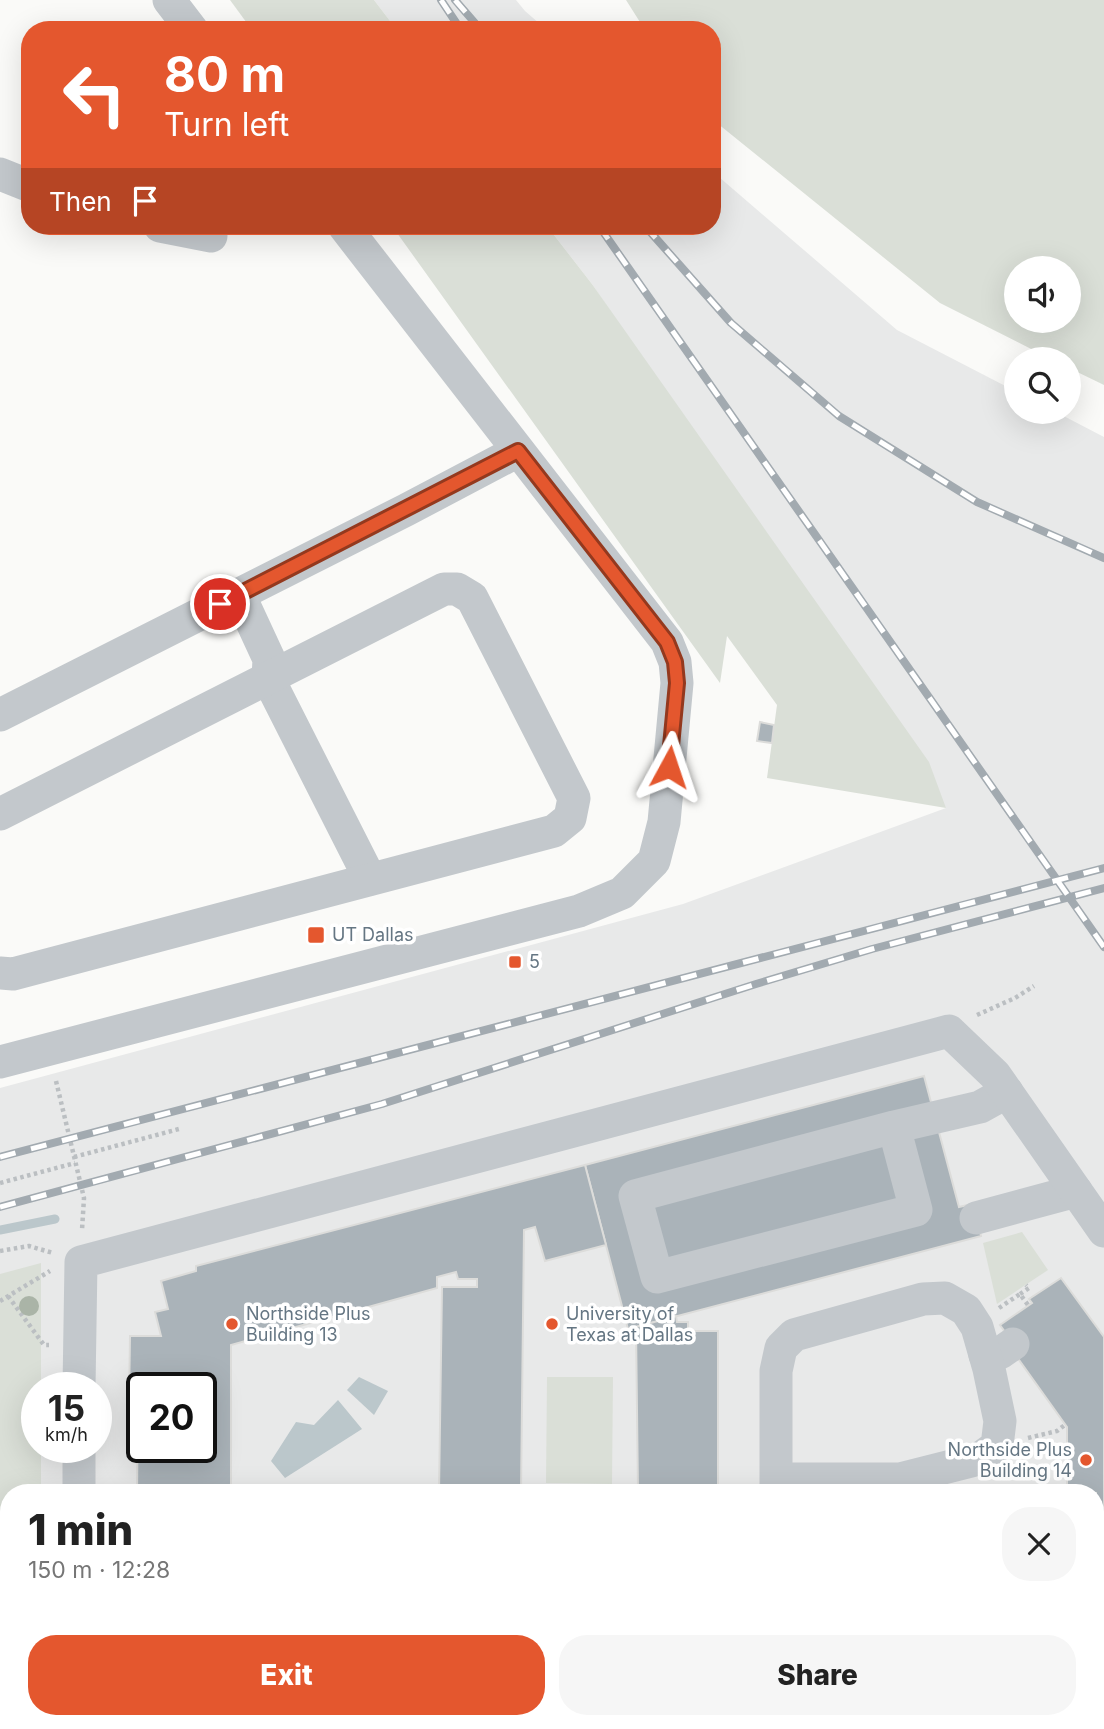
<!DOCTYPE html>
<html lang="en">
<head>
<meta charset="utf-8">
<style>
	body { margin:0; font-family:Inter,sans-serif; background:#f6f6f6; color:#222; height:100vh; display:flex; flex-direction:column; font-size:26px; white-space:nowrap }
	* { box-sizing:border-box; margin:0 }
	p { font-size:23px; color:#767676 }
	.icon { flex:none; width:38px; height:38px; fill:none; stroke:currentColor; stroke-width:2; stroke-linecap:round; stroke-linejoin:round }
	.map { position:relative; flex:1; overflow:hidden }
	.drawer { position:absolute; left:0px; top:1484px; width:1104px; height:245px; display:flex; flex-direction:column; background:#fff; border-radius:28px 28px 0 0; box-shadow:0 7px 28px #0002 }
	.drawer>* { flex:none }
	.top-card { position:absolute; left:21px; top:21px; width:700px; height:214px; border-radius:28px; box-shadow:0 7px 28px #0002; background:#e4572e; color:#fff; overflow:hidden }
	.tools { position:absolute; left:1004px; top:256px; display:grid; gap:14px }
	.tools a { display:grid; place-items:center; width:77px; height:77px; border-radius:50%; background:#fff; box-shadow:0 7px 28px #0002; font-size:35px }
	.speed { position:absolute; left:21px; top:1372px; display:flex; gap:14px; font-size:35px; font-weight:700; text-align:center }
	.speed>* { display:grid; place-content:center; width:91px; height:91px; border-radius:50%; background:#fff; box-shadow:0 7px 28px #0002; line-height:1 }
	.speed small { font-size:18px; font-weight:400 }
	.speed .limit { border:4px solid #111; border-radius:10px; background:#fff; color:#111 }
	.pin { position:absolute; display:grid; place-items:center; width:60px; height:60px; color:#fff; margin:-30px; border:4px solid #fff; border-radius:50%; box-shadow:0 2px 7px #0007 }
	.me { position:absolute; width:77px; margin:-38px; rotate:5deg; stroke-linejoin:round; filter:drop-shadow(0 0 5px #0008) }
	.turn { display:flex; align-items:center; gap:24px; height:147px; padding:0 28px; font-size:32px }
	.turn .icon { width:91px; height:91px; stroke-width:2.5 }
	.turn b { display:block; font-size:49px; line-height:60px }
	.then { display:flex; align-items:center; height:66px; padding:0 28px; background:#0003; gap:14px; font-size:26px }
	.round { display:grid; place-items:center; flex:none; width:74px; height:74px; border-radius:28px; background:#f6f6f6 }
	.summary { display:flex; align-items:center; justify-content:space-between; height:119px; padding:0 28px }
	h1 { font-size:42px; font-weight:800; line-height:52px }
	.button { display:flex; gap:14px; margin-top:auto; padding:14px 28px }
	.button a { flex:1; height:80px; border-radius:28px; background:#e4572e; color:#fff; font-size:28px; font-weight:800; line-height:80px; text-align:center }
	.button a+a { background:#f6f6f6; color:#222 }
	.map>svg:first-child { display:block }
</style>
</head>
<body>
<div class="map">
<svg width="1104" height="1729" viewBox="0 0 1104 1729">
	<rect width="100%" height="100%" fill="#fafaf8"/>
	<g fill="#e8e9e9" fill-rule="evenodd">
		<path d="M374,0H516L525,11L547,30H397Z"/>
		<path d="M712,171L897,330L1017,392V411H1054L1104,437V1729H0V1088L683,904L946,808L592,284L547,226H712ZM37,1388H96V1447H37ZM142,1388H201V1447H142ZM9,1493H1096V1720H9Z"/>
	</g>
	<g fill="#dadfd7" fill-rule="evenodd">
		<path d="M230,0H374L397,30H252Z"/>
		<path d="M626,0H1104V385L1069,368V359H1051L940,303L712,119V30H645ZM1017,268H1069V320H1017Z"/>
		<path d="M392,226H547L592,284L929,762L946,808L767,778L777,705L727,636L720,683Z"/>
		<path d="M1022,1232L1048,1270L997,1304L983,1243Z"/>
		<path d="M41,1263V1388H37V1447H41V1493H9V1608H0V1274Z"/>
		<path d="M547,1377H613L612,1484L546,1483Z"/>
	</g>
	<g fill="#bbc7cb">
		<path d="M359,1377L388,1391L374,1415L347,1390Z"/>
		<path d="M338,1400L362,1429L285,1478L271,1461L296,1422L314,1425Z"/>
	</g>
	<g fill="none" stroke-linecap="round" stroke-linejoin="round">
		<path stroke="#bbc7cb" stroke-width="9" d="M0,1230L55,1219"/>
	</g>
	<g fill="#aab3b9" stroke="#dcdcda" stroke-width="2" fill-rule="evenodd">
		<path d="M760,722L774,725L772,743L757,741Z"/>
		<path d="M924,1076L959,1207L972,1204L981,1236L628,1329L585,1165Z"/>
		<path d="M585,1165L606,1245L545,1261L535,1227L524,1230L521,1493H439L442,1287H477V1279H458L456,1272L437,1277V1288L231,1345V1493H137L138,1402H129L130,1336H161L155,1312L168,1309L161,1281L196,1271V1266ZM142,1388H201V1447H142Z"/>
		<path d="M1061,1278L1104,1337V1599H1096V1493H1067V1427L1014,1353L1018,1350L1000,1325L1032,1303L1029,1299Z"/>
		<path d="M676,1316L677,1322H688V1331H718V1493H638L636,1327Z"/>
	</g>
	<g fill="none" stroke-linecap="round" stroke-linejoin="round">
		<g stroke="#bbbfc2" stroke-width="4.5" stroke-dasharray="3.5 3.5" stroke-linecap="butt">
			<path d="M977,1015L1015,998L1034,986"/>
			<path d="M56,1081L84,1198L82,1230"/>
			<path d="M74,1157L179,1129"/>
			<path d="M0,1183L75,1163"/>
			<path d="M0,1251L29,1246L53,1253"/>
			<path d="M1020,1294L1029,1288L1026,1285"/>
			<path d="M8,1296L44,1345H49"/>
			<path d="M0,1301L50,1271"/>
			<path d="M999,1308L1020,1294L1028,1305"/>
			<path d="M1028,1438L1057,1431L1066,1424"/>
			<path d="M0,1558L9,1550"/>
			<path d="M0,1562L9,1579"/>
		</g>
		<g stroke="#c3c8cc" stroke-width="33">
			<path d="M169,0L192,30"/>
			<path d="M0,174L30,186"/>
			<path d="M160,226L211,236"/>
			<path d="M239,594L269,659L268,678L370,879"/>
			<path d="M0,715L406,510L518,451"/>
			<path d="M0,814L444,589H457L472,598L574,798L570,818L554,831L13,974L0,973"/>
			<path d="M0,1062L579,911L622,893L654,861L664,822L677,683L675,662L667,642L344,226"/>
			<path d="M894,1127L635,1196L657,1277L916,1210L894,1127L980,1107L1007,1092"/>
			<path d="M976,1218L1076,1191"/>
			<path d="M985,1355L1000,1353L1013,1344"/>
			<path d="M79,1388L81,1262L949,1031L995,1075L1104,1231"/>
			<path d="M79,1447V1493"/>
			<path d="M776,1493V1371L781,1348L794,1335L923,1299L945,1298L966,1310L977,1327L989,1369L1000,1421L997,1446L979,1459L900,1479H776"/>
			<path d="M0,1663H9"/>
			<path d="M1096,1663H1104"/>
			<path d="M776,1720V1729"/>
			<path d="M41,1729V1720"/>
			<path d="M116,1729V1720"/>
			<path d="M630,1729L631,1720"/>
		</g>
		<defs>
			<g id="rail">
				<path d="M441,0L461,30"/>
				<path d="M455,0L481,30"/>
				<path d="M599,226L1104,947"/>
				<path d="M645,226L731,323L839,416L977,502L1104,558"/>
				<path d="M0,1157L1104,868"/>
				<path d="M0,1207L382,1104L756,984L872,949L1104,888"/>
			</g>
		</defs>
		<use href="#rail" stroke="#a2aab0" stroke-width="8"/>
		<use href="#rail" stroke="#fff" stroke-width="5" stroke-dasharray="16" stroke-linecap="butt"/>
	</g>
	<circle fill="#aab4a7" cx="29" cy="1306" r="10"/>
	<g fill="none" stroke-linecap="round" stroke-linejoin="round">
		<defs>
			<path id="route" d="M220,604L518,451L667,642L675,662L677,683L669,767"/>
		</defs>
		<use href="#route" stroke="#94391e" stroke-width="18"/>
		<use href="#route" stroke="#e4572e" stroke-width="12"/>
	</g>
	<g fill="#e4572e" stroke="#fff" stroke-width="2.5">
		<rect x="307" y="926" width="18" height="18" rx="3.5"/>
		<rect x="508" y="955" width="14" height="14" rx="3.5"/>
		<circle cx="232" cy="1324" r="7"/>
		<circle cx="552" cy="1324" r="7"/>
		<circle cx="1086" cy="1460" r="7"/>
	</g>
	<g text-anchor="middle" stroke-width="7" stroke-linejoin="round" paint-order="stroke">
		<g font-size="18" fill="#657683" stroke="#fff" text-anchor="start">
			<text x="332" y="941">UT Dallas</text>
			<text x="529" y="968">5</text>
			<text x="246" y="1320">Northside Plus<tspan x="246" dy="21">Building 13</tspan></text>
			<text x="566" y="1320">University of<tspan x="566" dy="21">Texas at Dallas</tspan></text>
			<text x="1072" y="1456" text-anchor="end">Northside Plus<tspan x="1072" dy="21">Building 14</tspan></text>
		</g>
	</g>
</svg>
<div class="tools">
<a><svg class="icon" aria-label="sound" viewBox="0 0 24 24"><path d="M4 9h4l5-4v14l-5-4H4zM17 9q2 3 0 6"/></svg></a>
<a><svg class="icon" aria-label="search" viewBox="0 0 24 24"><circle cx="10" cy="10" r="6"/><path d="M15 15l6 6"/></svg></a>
</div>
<div class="speed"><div>15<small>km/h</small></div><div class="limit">20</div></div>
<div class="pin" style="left:220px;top:604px;background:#d93025"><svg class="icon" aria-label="arrive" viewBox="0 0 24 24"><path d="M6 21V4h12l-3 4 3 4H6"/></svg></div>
<svg class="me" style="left:669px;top:767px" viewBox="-20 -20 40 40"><path d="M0-17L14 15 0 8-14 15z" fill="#e4572e" stroke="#fff" stroke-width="4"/></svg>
<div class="top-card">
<div class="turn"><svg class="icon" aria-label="left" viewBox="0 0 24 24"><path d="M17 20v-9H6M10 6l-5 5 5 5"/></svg><div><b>80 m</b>Turn left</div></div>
<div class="then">Then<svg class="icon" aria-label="arrive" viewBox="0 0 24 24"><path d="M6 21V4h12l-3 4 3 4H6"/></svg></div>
</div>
<section class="drawer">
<div class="summary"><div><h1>1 min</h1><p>150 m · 12:28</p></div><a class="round"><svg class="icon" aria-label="close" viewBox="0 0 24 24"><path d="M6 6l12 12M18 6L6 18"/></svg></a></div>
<div class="button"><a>Exit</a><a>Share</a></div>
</section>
</div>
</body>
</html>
